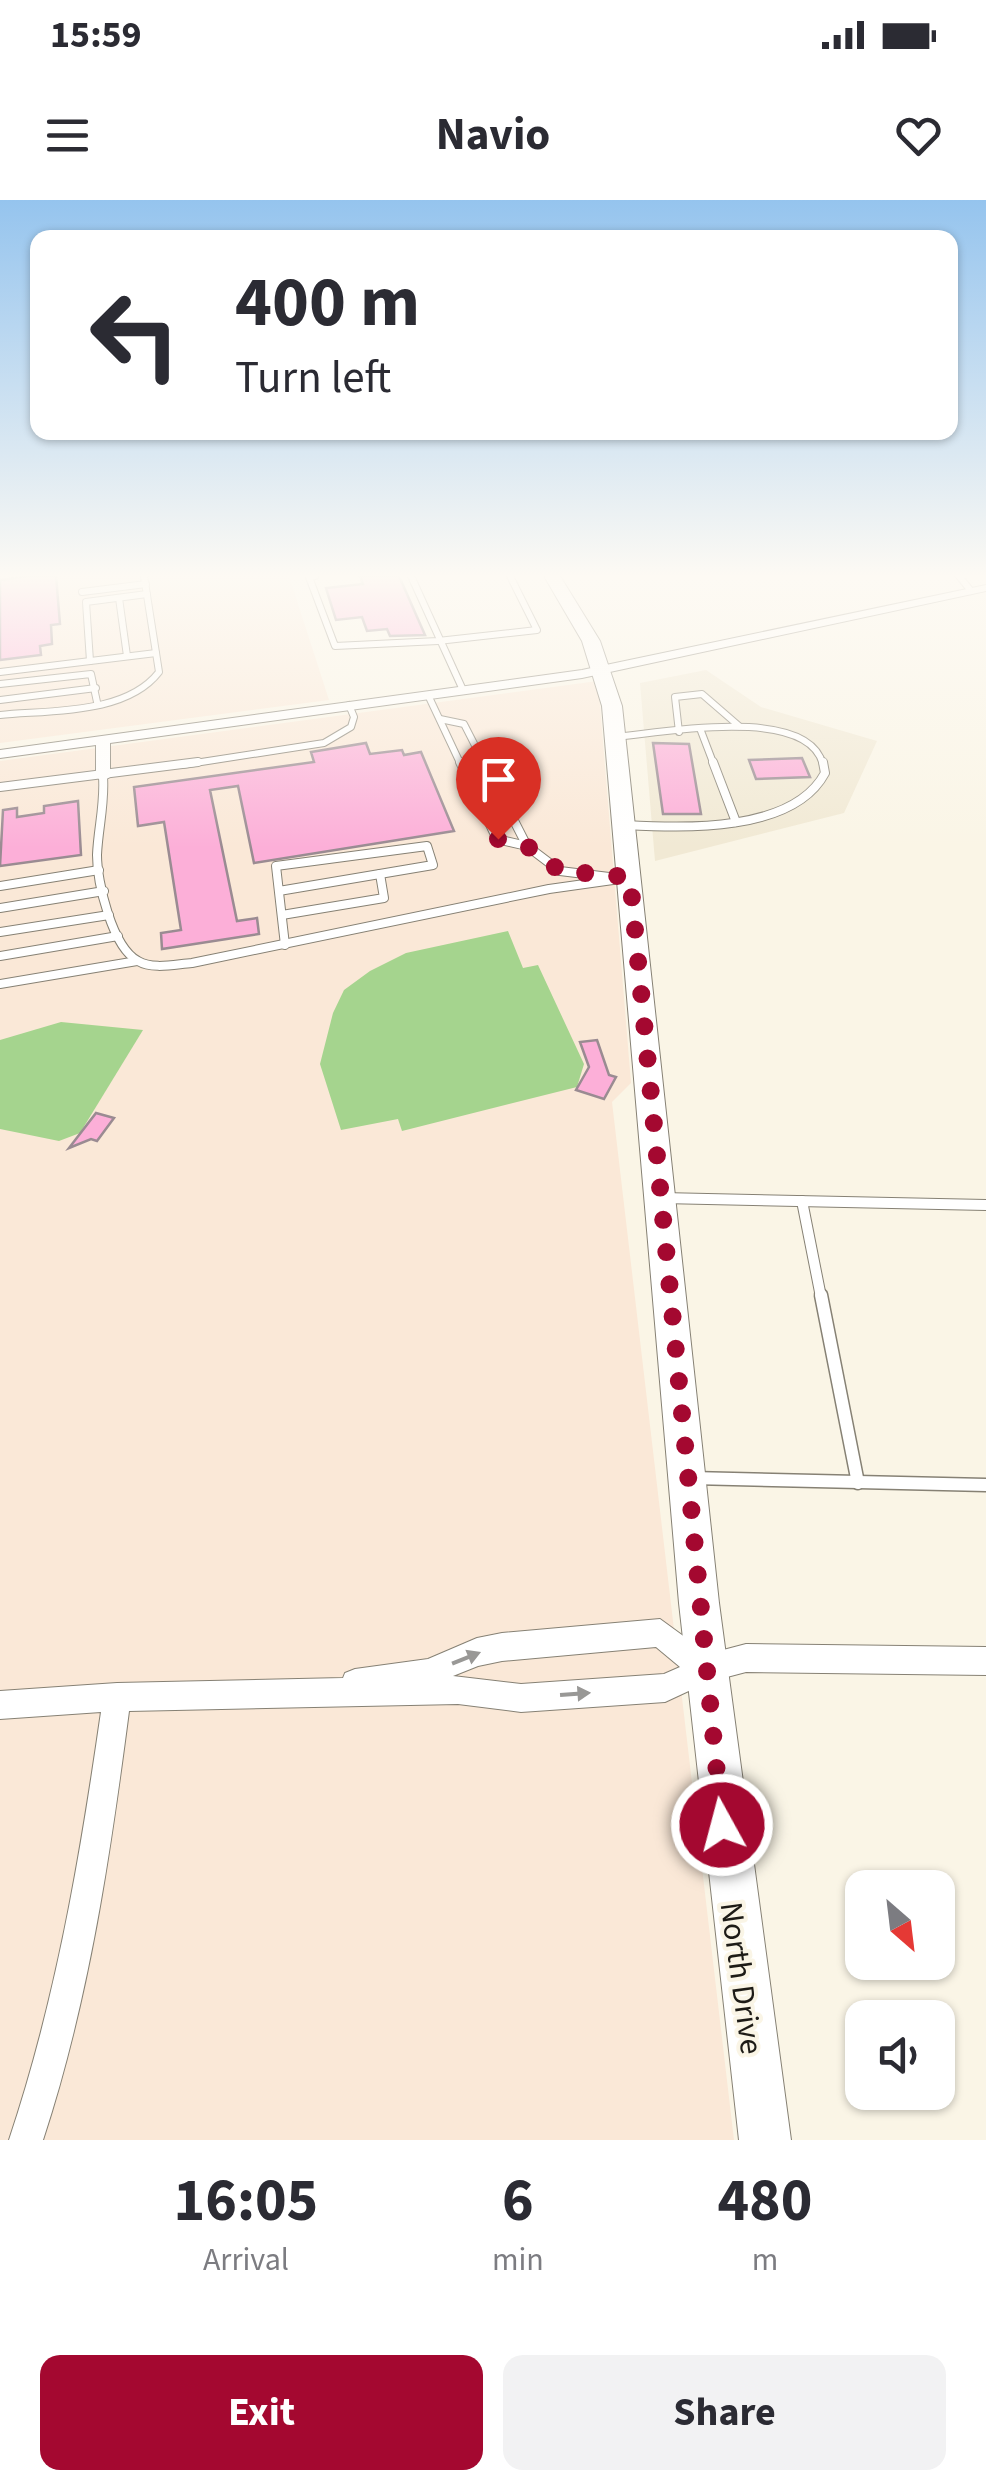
<!DOCTYPE html>
<html lang="en">
<head>
<meta charset="utf-8">
<style>
	body { margin:0; font-family:"Source Sans 3",sans-serif; background:#f2f2f3; color:#2b2b33; height:100vh; display:flex; flex-direction:column; font-size:38px; white-space:nowrap }
	* { box-sizing:border-box; margin:0 }
	p { font-size:32px; color:#7c7c81 }
	.icon { flex:none; width:55px; height:55px; fill:none; stroke:currentColor; stroke-width:2; stroke-linecap:round; stroke-linejoin:round }
	.map { position:relative; height:1940px; overflow:hidden }
	.side { display:flex; flex-direction:column; background:#fff; flex:1 }
	.side>* { flex:none }
	.hud { position:absolute; left:30px; top:30px; width:928px; height:210px; border-radius:20px; box-shadow:0 2px 8px #0004; background:#fff; color:#2b2b33; overflow:hidden }
	.needle { width:65px; rotate:152deg }
	.fabs { position:absolute; left:845px; top:1670px; display:grid; gap:20px }
	.fabs a { display:grid; place-items:center; width:110px; height:110px; border-radius:20px; background:#fff; box-shadow:0 2px 8px #0004; font-size:50px }
	.pin { position:absolute; display:grid; place-items:center; width:85px; height:85px; color:#fff; margin:-102px -42px; border-radius:50% 50% 50% 0; rotate:-45deg; box-shadow:0 0 10px #0007 }
	.pin .icon { rotate:45deg }
	.me { position:absolute; width:110px; margin:-55px; rotate:353deg; stroke-linejoin:round; filter:drop-shadow(0 0 8px #0008) }
	.turn { display:flex; align-items:center; gap:35px; height:210px; padding:0 40px; font-size:45px }
	.turn .icon { width:130px; height:130px; stroke-width:2.5 }
	.turn b { display:block; font-size:70px; line-height:85px }
	.eta { display:flex; justify-content:space-evenly; align-items:center; height:170px; text-align:center }
	.eta b { font-size:60px; font-weight:700; line-height:70px }
	.primary-button { display:flex; gap:20px; margin-top:auto; padding:20px 40px }
	.primary-button a { flex:1; height:115px; border-radius:20px; background:#a40830; color:#fff; font-size:40px; font-weight:700; line-height:115px; text-align:center }
	.primary-button a+a { background:#f2f2f3; color:#2b2b33 }
	.status { display:flex; justify-content:space-between; align-items:center; height:70px; padding:0 50px; background:#fff; direction:ltr }
	.status svg { height:28px; fill:currentColor }
	header { display:flex; justify-content:space-between; align-items:center; height:130px; padding:0 40px; background:#fff; font-size:45px; font-weight:700 }
	.map>svg:first-child { display:block }
</style>
</head>
<body>
<div class="status"><b>15:59</b><svg viewBox="0 0 49 12"><path d="M0 12V9h3v3zM5 12V6h3v6zM10 12V3h3v9zM15 12V0h3v12zM26 1h20v11H26zM47 4h2v5h-2z"/></svg></div>
<header><svg class="icon" aria-label="menu" viewBox="0 0 24 24"><path d="M4 6h16M4 12h16M4 18h16"/></svg>Navio<svg class="icon" aria-label="heart" viewBox="0 0 24 24"><path d="M12 20l-8-8c-3-5 5-10 8-4 3-6 11-1 8 4z"/></svg></header>
<div class="map">
<svg width="986" height="1940" viewBox="0 0 986 1940">
	<rect width="100%" height="100%" fill="#faf5e6"/>
	<path fill="#f1e9d4" d="M706,470L761,507L877,541L844,613L655,661L640,483Z"/>
	<g fill="#fae8d7">
		<path d="M0,376H289L329,500L0,543Z"/>
		<path d="M598,481L631,883L612,902L734,1940H0V561Z"/>
	</g>
	<g fill="#a5d48e">
		<path d="M508,731L523,768L538,765L584,864L577,887L402,931L398,919L341,930L320,864L333,813L344,790L370,771L406,753Z"/>
		<path d="M61,822L143,830L80,933L59,941L0,929V840Z"/>
	</g>
	<g fill="#fcafd8" stroke="#9a8b92" stroke-width="2.5">
		<path d="M28,376H56L60,424L51,425L52,444L40,446L41,455L0,460V380Z"/>
		<path d="M360,376H399L425,435L390,436L387,429L367,431L362,417L336,420L326,388L363,384Z"/>
		<path d="M366,543L370,554L402,550L404,555L421,552L454,631L254,663L238,586L210,590L237,721L257,718L259,734L162,749L161,733L181,730L164,622L138,626L134,587L314,562L311,552Z"/>
		<path d="M653,543L689,544L701,614H663Z"/>
		<path d="M802,558L810,577L756,579L749,560Z"/>
		<path d="M78,601L81,655L0,666L3,610L17,608V617L44,613V606Z"/>
		<path d="M597,840L609,875L616,877L604,899L576,890L589,867L580,842Z"/>
		<path d="M96,913L114,918L97,941L91,939L69,948Z"/>
	</g>
	<g fill="none" stroke-linecap="round" stroke-linejoin="round">
		<defs>
			<g id="service-far3">
				<path d="M315,376L309,377L335,446L438,441L537,430L510,376"/>
				<path d="M411,376L463,490"/>
				<path d="M959,376L971,391"/>
				<path d="M82,392L146,384"/>
				<path d="M119,398L127,456"/>
				<path d="M90,461L86,402L147,394"/>
				<path d="M0,472L156,453"/>
				<path d="M0,484L91,474L97,502"/>
				<path d="M428,495L461,565"/>
				<path d="M0,500L96,488"/>
				<path d="M0,515C49,510 126,515 159,472L144,376"/>
				<path d="M440,519L464,524L485,565"/>
				<path d="M701,531L714,565"/>
				<path d="M679,532L675,497L702,494L739,526"/>
				<path d="M615,537C660,533 809,504 823,565"/>
				<path d="M182,565L324,543L351,527L354,517L349,505"/>
			</g>
			<g id="service-far2">
				<path d="M460,562L497,639L527,646"/>
				<path d="M484,562L527,646L560,671L609,677"/>
				<path d="M713,562L736,622"/>
				<path d="M103,577C105,604 98,629 97,655C97,682 112,747 138,761C153,770 176,764 192,763L549,689L627,678"/>
				<path d="M0,587L198,562"/>
				<path d="M625,625C683,628 793,633 825,573L823,562"/>
				<path d="M0,686L99,670"/>
				<path d="M279,691L433,665L427,646L276,666L285,745"/>
				<path d="M0,708L104,691"/>
				<path d="M282,715L384,698L380,674"/>
				<path d="M0,732L109,715"/>
				<path d="M0,756L118,736"/>
				<path d="M0,784L137,761"/>
			</g>
			<g id="service-far1">
				<path d="M662,998L986,1005"/>
				<path d="M802,1001L821,1097"/>
			</g>
			<g id="service">
				<path d="M821,1095L858,1283"/>
				<path d="M692,1278L986,1285"/>
			</g>
			<g id="minor">
				<path d="M986,385V391L582,478L110,543V577L103,581L96,577V545L0,558V550L582,470Z"/>
				<path d="M660,1419L708,1454L746,1444L986,1447V1475L746,1472L708,1482L665,1502L521,1512L458,1504L129,1511C110,1657 89,1800 43,1940H9C56,1800 80,1658 101,1512L0,1519V1491L117,1483L343,1478L345,1473L355,1469L428,1459L477,1438L502,1433ZM656,1447L680,1467L664,1474L521,1484L453,1476L478,1466L502,1461Z"/>
			</g>
			<path id="secondary" d="M544,376H560L600,441L622,506L719,1403L791,1940H739L679,1403L602,506L582,441Z"/>
		</defs>
		<use href="#service-far3" stroke="#868174" stroke-width="8"/>
		<use href="#service-far2" stroke="#868174" stroke-width="10"/>
		<use href="#service-far1" stroke="#868174" stroke-width="12"/>
		<use href="#service" stroke="#868174" stroke-width="15"/>
		<use href="#minor" stroke="#868174" stroke-width="2"/>
		<use href="#secondary" stroke="#868174" stroke-width="2"/>
		<use href="#service-far3" stroke="#fff" stroke-width="6"/>
		<use href="#service-far2" stroke="#fff" stroke-width="8"/>
		<use href="#service-far1" stroke="#fff" stroke-width="10"/>
		<use href="#service" stroke="#fff" stroke-width="12"/>
		<use href="#minor" fill="#fff" fill-rule="evenodd"/>
		<use href="#secondary" fill="#fff" fill-rule="evenodd"/>
	</g>
	<defs><path id="oneway-solid" d="M-6-.8H1V-3.2L6.5 0L1 3.2V.8H-6Z" transform="scale(2.5)"/></defs>
	<g fill="#999896">
		<use href="#oneway-solid" transform="translate(466 1458) rotate(-22)"/>
		<use href="#oneway-solid" transform="translate(575 1494) rotate(-4)"/>
	</g>
	<linearGradient id="sky" x2="0" y2="1"><stop stop-color="#95c4ee"/><stop offset="0.58" stop-color="#fdfaf4"/><stop offset="1" stop-color="#fdfaf4" stop-opacity="0"/></linearGradient>
	<rect width="986" height="648" fill="url(#sky)"/>
	<g fill="none" stroke-linecap="round" stroke-linejoin="round">
		<path stroke="#a40830" stroke-width="18" stroke-dasharray="0 32.4" d="M498,639L527,646L560,671L572,675L592,672L630,678L722,1625"/>
	</g>
	<g text-anchor="middle" stroke-width="8" stroke-linejoin="round" paint-order="stroke">
		<g font-size="32" fill="#1d1b16" stroke="#faf5e6">
			<text transform="translate(742 1778) rotate(82)" y="11">North Drive</text>
		</g>
	</g>
</svg>
<div class="fabs">
<a><svg class="needle" viewBox="-14 -14 28 28"><path d="M0-13l5 13h-10z" fill="#e53935"/><path d="M0 13l5-13h-10z" fill="#7c7c81"/></svg></a>
<a><svg class="icon" aria-label="sound" viewBox="0 0 24 24"><path d="M4 9h4l5-4v14l-5-4H4zM17 9q2 3 0 6"/></svg></a>
</div>
<div class="pin" style="left:498px;top:639px;background:#d93025"><svg class="icon" aria-label="arrive" viewBox="0 0 24 24"><path d="M6 21V4h12l-3 4 3 4H6"/></svg></div>
<svg class="me" style="left:722px;top:1625px" viewBox="-20 -20 40 40"><circle r="17" fill="#a40830" stroke="#fff" stroke-width="3"/><path d="M0-11L8 9 0 5-8 9z" fill="#fff"/></svg>
<div class="hud">
<div class="turn"><svg class="icon" aria-label="left" viewBox="0 0 24 24"><path d="M17 20v-9H6M10 6l-5 5 5 5"/></svg><div><b>400 m</b>Turn left</div></div>
</div>
</div>
<section class="side">
<div class="eta">
<div><b>16:05</b><p>Arrival</p></div>
<div><b>6</b><p>min</p></div>
<div><b>480</b><p>m</p></div>
</div>
<div class="primary-button"><a>Exit</a><a>Share</a></div>
</section>
</body>
</html>
